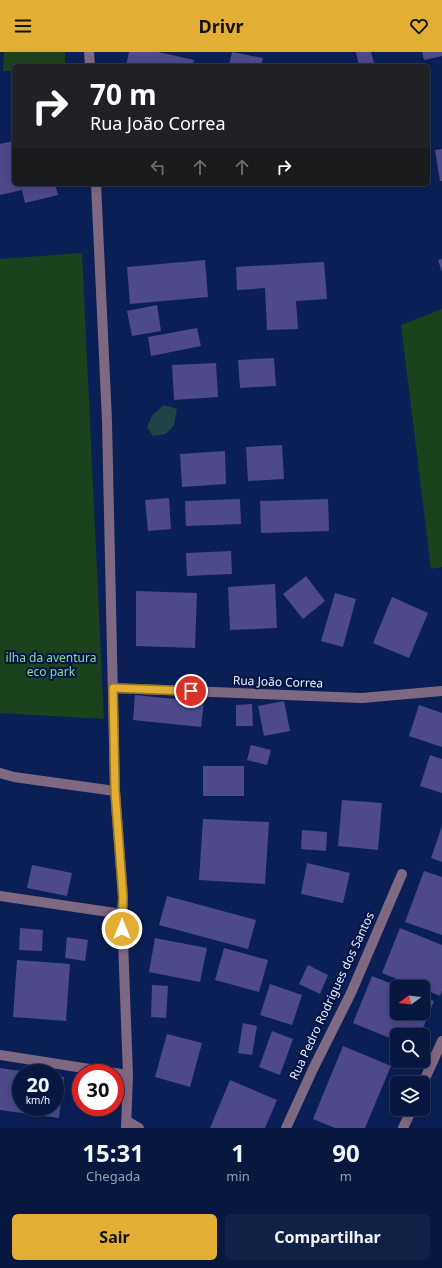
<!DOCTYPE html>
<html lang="pt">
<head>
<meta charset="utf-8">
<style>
	body { margin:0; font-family:"Noto Sans",sans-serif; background:#112047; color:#f1f3f6; height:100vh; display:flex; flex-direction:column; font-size:15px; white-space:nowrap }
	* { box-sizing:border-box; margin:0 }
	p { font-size:13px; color:#989fb1 }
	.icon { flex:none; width:22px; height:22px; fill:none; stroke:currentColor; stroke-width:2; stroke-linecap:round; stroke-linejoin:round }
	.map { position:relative; height:1076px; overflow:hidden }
	.sheet { display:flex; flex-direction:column; background:#081740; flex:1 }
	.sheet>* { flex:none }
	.guide { position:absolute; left:12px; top:12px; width:418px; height:122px; border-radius:6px; box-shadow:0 2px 10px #0003,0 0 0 1px #293659; background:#202124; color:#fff; overflow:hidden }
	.needle { width:26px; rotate:255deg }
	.controls { position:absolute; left:390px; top:928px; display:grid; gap:8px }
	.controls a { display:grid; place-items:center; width:40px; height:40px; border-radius:6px; background:#081740; box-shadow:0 2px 10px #0003,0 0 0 1px #293659; font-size:20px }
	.speed { position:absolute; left:12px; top:1012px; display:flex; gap:8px; font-size:20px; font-weight:700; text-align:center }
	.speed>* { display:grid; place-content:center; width:52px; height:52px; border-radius:50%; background:#081740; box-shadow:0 2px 10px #0003,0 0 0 1px #293659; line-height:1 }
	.speed small { font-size:10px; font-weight:400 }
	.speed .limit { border:6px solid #d22; background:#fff; color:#111 }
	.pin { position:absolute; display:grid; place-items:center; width:34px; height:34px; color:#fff; margin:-17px; border:2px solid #fff; border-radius:50%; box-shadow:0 1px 4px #0007 }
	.me { position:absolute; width:44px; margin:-22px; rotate:0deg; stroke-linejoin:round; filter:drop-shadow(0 0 3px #0008) }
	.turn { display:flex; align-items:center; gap:14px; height:84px; padding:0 12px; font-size:18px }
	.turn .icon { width:52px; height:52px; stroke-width:2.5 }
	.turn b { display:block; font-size:28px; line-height:34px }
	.lanes { display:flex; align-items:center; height:38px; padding:0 12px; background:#0003; justify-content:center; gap:20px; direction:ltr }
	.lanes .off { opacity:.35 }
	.eta { display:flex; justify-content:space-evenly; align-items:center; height:68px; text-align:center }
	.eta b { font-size:24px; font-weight:700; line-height:28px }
	.button { display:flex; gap:8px; margin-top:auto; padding:8px 12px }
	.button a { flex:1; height:46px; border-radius:6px; background:#e2af34; color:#111; font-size:16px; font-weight:700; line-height:46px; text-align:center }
	.button a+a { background:#112047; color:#f1f3f6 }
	header { display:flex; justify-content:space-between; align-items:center; height:52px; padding:0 12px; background:#e2af34; color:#111; font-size:18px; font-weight:700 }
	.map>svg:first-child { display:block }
</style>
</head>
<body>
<header><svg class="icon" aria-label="menu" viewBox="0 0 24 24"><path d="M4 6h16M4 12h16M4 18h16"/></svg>Drivr<svg class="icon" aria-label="heart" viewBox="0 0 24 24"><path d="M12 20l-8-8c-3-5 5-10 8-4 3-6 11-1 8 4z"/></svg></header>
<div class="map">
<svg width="442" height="1076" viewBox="0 0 442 1076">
	<rect width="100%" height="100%" fill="#0a1f56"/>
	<g fill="#1b421d">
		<path d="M4,0H65V14H14V19H3Z"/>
		<path d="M82,201L104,667L0,661V207Z"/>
		<path d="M442,257V515L431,517L401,273Z"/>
	</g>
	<path fill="#1f4448" d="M164,353L177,357L174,373L166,382L153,384L147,375L153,362Z"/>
	<g fill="#4d498b">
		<path d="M129,0H158L194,8L193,14H126Z"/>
		<path d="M232,0L263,6L261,14H229Z"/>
		<path d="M356,0H371L375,14H359Z"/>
		<path d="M422,0H442V4L424,8Z"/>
		<path d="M14,89V132H55L58,143L25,151L22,138L0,143V92Z"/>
		<path d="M442,97V129H440L435,98Z"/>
		<path d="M442,207V220L438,208Z"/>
		<path d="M205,208L208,245L130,252L127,215Z"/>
		<path d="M324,210L327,247L296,249L298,277L267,278L265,236L237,238L236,215Z"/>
		<path d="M157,253L161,279L132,284L127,259Z"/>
		<path d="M197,276L201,294L151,304L148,285Z"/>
		<path d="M274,306L276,334L240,336L238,308Z"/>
		<path d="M216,311L218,345L174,348L172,313Z"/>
		<path d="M282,393L284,427L248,429L246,395Z"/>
		<path d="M225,399L226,432L182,435L180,402Z"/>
		<path d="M169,446L171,477L148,479L145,448Z"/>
		<path d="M240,447L241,472L186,474L185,449Z"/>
		<path d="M328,447L329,479L261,481L260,449Z"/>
		<path d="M231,499L232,522L187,524L186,501Z"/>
		<path d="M306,524L325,549L303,567L283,542Z"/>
		<path d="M275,532L277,576L230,578L228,535Z"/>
		<path d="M136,539L197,541L195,596L136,594Z"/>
		<path d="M335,541L356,547L343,595L321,589Z"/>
		<path d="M392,545L428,561L409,606L373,591Z"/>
		<path d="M135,643L204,650L201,675L133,668Z"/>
		<path d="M284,649L290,679L264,684L258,654Z"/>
		<path d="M252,652L253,674H236V653Z"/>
		<path d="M419,653L442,661V695L409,684Z"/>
		<path d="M251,693L271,698L267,713L247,708Z"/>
		<path d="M430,703L442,707V741L420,734Z"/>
		<rect x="203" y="714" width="41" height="30"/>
		<path d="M342,748L382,751L378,798L338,794Z"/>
		<path d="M203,767L269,770L265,832L199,828Z"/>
		<path d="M442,774V810L431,806Z"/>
		<path d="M302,778L327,780L326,799L301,797Z"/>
		<path d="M307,811L350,821L343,851L301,842Z"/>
		<path d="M32,813L72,821L67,844L27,836Z"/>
		<path d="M424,819L442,825V883L405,870Z"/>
		<path d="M167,844L256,868L248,897L159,873Z"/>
		<path d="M20,876L43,878L42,899L19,898Z"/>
		<path d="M400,876L442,893V939L440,944L423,937V935H417L382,921Z"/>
		<path d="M67,885L88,888L85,909L65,906Z"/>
		<path d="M155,886L207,896L200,930L149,920Z"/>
		<path d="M224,896L268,908L259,940L215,928Z"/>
		<path d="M17,908L70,912L66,969L13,965Z"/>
		<path d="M308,913L328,923L320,942L299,932Z"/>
		<path d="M372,924L397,934V961H423V945L434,949L420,983H397V989L353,971Z"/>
		<path d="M270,932L302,943L292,973L260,963Z"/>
		<path d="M152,933L168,934L166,966L151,965Z"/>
		<path d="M243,971L257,974L252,1003L238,1001Z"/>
		<path d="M272,979L293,987L280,1023L259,1015Z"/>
		<path d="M167,982L202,991L190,1035L155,1025Z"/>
		<path d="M343,994L391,1014L365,1076H335L313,1067Z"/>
		<path d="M0,1016L28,1020L21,1021V1055H55V1024L64,1025L59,1066L0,1058Z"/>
		<path d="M230,1028L277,1048L265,1076H210Z"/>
	</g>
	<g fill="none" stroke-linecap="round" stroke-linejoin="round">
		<g stroke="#7f6881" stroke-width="10">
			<path d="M89,0L90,14"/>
			<path d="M96,132L107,369L115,739L123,845L122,862L128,1023L126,1076"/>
			<path d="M113,636L362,646L442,639"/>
			<path d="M0,721L14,725L115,739"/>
			<path d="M0,844L122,862"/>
			<path d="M0,1003L128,1023"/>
			<path d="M423,1031L442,989"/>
			<path d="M127,1069L139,1076"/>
			<path d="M286,1076L313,1017L351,941L402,822"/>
			<path d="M403,1076L412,1057"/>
		</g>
	</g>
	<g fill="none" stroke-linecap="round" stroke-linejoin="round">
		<defs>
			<path id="route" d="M122,877L123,845L115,739L113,636L191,639"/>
		</defs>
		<use href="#route" stroke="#937222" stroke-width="10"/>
		<use href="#route" stroke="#e2af34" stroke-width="7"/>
	</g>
	<g text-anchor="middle" stroke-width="4" stroke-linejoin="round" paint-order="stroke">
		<g font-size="12" fill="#8bdc8c" stroke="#03144a">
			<text x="51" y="610">ilha da aventura<tspan x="51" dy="14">eco park</tspan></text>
		</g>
		<g font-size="12" fill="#f1f4fc" stroke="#03144a">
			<text transform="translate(278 630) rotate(2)" y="4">Rua João Correa</text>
			<text transform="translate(332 944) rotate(-65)" y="4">Rua Pedro Rodrigues dos Santos</text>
		</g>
	</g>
</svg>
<div class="controls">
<a><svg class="needle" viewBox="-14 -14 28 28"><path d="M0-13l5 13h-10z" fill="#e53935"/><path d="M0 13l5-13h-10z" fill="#989fb1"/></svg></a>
<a><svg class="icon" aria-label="search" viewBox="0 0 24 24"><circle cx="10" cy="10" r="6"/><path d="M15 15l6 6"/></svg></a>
<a><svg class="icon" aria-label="layers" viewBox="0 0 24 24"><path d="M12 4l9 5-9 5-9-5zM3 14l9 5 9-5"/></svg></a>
</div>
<div class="speed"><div>20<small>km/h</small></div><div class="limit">30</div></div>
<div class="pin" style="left:191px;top:639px;background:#d93025"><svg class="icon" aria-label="arrive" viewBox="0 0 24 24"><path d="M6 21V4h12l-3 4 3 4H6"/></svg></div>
<svg class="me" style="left:122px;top:877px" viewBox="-20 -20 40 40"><circle r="17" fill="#e2af34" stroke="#fff" stroke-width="3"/><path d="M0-11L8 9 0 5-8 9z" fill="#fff"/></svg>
<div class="guide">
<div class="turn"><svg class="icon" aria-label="right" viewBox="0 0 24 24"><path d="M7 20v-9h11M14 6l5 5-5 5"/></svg><div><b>70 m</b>Rua João Correa</div></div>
<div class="lanes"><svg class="icon off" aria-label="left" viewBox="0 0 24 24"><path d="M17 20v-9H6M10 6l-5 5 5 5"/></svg><svg class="icon off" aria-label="ahead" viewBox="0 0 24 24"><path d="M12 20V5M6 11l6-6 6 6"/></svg><svg class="icon off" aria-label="ahead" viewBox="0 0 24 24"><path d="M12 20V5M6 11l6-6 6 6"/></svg><svg class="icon" aria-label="right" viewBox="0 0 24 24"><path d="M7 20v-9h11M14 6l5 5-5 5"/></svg></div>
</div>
</div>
<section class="sheet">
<div class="eta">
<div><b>15:31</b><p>Chegada</p></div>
<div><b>1</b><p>min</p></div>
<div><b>90</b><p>m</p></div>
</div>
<div class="button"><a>Sair</a><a>Compartilhar</a></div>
</section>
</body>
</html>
